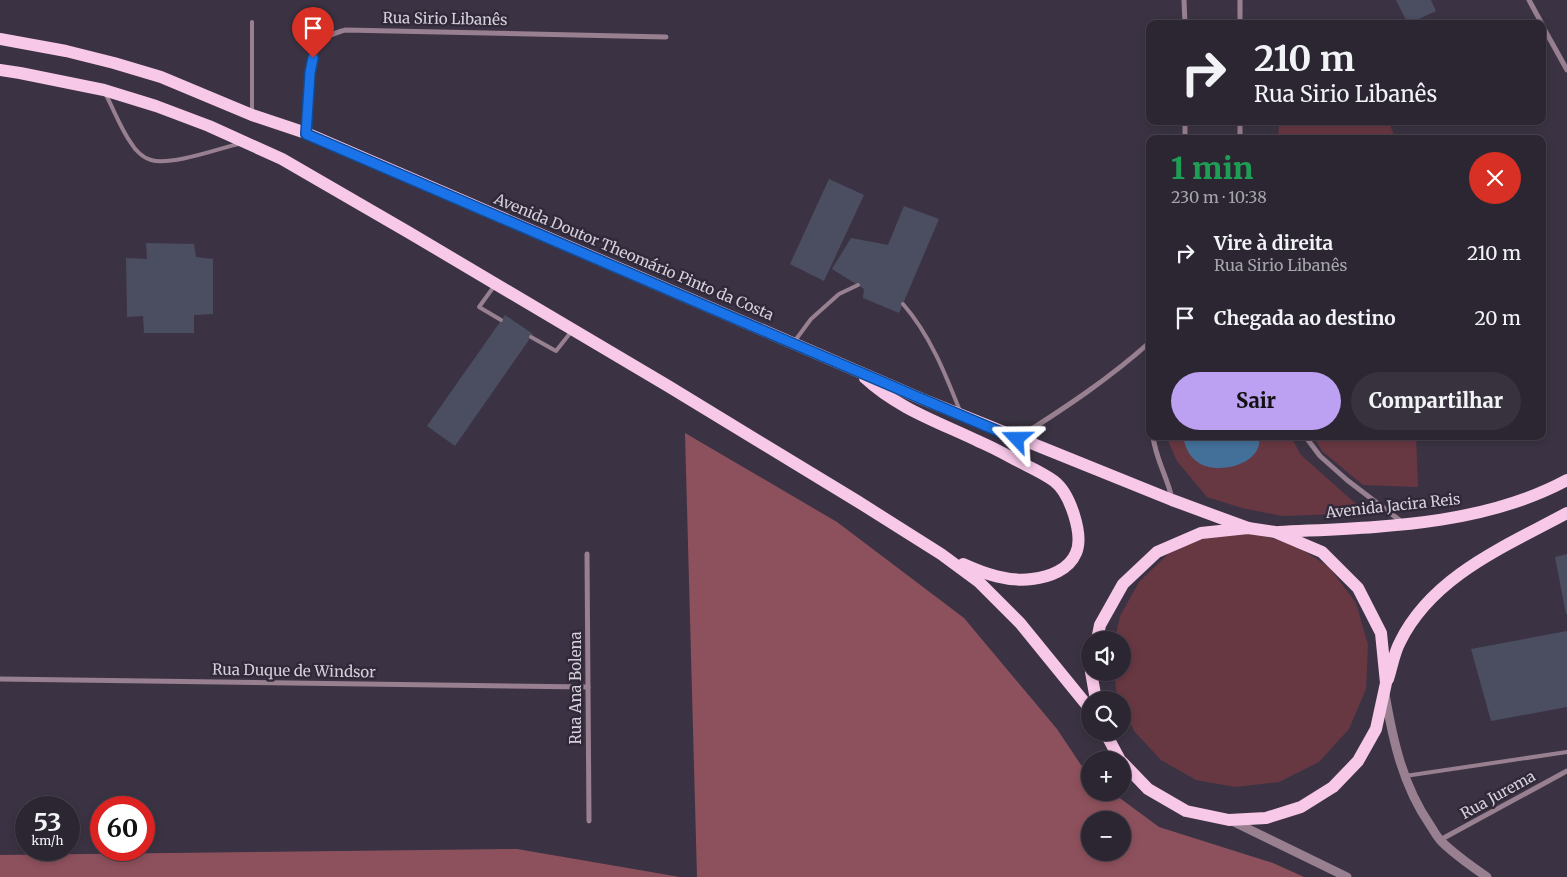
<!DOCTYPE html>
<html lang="pt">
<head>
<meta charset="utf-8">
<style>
	body { margin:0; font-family:Merriweather,serif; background:#38323e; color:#f1f3f6; height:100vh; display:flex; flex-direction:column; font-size:19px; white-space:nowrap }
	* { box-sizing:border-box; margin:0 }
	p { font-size:16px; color:#a6a5ac }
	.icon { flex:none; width:28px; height:28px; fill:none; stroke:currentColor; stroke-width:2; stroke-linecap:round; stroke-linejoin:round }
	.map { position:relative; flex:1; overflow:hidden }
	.sheet { position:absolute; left:1146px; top:135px; width:400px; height:305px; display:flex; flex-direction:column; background:#2c2632; border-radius:10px; box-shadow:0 2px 8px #0003,0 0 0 1px #48434d }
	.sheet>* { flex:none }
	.guide { position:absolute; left:1146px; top:20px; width:400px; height:105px; border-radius:10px; box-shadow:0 2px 8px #0003,0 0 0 1px #48434d; background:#2c2632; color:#f1f3f6; overflow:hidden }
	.fabs { position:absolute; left:1081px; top:631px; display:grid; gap:10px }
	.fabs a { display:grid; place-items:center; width:50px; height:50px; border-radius:50%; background:#2c2632; box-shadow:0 2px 8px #0003,0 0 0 1px #48434d; font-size:25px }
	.speed { position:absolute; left:15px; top:796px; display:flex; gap:10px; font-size:25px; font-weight:700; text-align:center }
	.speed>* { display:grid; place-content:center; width:65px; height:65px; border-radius:50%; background:#2c2632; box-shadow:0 2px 8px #0003,0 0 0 1px #48434d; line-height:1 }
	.speed small { font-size:12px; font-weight:400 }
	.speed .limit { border:8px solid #d22; background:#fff; color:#111 }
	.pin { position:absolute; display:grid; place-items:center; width:42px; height:42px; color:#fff; margin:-51px -21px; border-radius:50% 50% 50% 0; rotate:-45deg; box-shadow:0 0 5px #0007 }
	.pin .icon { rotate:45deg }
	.me { position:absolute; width:55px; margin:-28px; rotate:293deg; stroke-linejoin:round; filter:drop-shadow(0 0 4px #0008) }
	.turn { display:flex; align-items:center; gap:18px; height:105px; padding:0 25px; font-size:22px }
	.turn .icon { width:65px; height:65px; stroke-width:2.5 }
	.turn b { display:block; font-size:35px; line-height:42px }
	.round { display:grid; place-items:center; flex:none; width:52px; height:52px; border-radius:26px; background:#38323e }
	.summary { display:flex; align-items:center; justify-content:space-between; height:85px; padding:0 25px }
	h1 { font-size:30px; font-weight:800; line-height:38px; color:#1e9e55 }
	.button { display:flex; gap:10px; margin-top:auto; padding:10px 25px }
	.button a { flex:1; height:58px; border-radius:30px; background:#bca0f2; color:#111; font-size:20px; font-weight:800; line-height:58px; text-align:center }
	.button a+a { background:#38323e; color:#f1f3f6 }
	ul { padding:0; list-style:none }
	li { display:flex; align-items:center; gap:15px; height:65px; padding:0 25px }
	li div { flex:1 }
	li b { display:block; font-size:19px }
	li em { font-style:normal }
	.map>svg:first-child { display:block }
</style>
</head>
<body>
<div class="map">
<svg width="1567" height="877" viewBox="0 0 1567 877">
	<rect width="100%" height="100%" fill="#3b3343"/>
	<g fill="#683842">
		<path d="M1279,121H1388L1396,139H1278Z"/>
		<path d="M1166,436H1291L1300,454L1366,513L1282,516L1242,508L1207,497L1177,461Z"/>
		<path d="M1313,436H1416L1418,487L1363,485L1322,451Z"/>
		<path d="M1249,533L1292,543L1329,567L1356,603L1368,645L1366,689L1349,729L1319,762L1279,782L1235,787L1196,780L1161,760L1134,731L1123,707L1122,700H1119L1117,695L1114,673L1122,672V640H1115L1120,616L1139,582L1168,554L1205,537Z"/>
	</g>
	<g fill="#8d515d" fill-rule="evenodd">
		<path d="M685,433L837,522L964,618L1057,729L1081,765L1090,773V792L1113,793L1159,827L1273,863L1304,877H697ZM1090,820H1122V852H1090Z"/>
		<path d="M517,849L680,877H0V855Z"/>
	</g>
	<path fill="#437099" d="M1183,436H1259C1264,465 1217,475 1199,463C1189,457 1185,447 1183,436Z"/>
	<g fill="#4b4e60">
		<path d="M1396,0H1431L1436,11L1408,24Z"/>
		<path d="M829,179L864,195L824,281L790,264Z"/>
		<path d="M904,206L939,219L899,313L863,298L864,289L832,269L851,238L888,245Z"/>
		<path d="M146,243L194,244L196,257L213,259V314L194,315V333H144L143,316L127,317L126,258L147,259Z"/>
		<path d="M505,315L533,334L455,446L427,426Z"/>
		<path d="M1567,554V614H1566L1555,557Z"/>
		<path d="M1567,631V707L1491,721L1471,649Z"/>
	</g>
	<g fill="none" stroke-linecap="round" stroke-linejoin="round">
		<g stroke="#988090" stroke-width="4">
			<path d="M252,22V113"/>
			<path d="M106,95C114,110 121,129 131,143C135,150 143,158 151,160C170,166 218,149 238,144"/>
			<path d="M495,285L479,307L501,320"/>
			<path d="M903,304C930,335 945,373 960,411"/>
			<path d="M531,337L556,351L571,332"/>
			<path d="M794,342L811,319L839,294L858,285"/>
			<path d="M1405,776L1567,752"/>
		</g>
		<g stroke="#988090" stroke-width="5">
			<path d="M1184,0L1185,24"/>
			<path d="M1240,0V24"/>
			<path d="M1529,0L1542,24"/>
			<path d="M1542,25L1567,70"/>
			<path d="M1185,121V139"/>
			<path d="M1240,121V139"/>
			<path d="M306,131C308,109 306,59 321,42C328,35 336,33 345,30L666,37"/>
			<path d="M1153,436C1155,458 1168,478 1172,499"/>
			<path d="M1305,436L1320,456L1347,480L1402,522"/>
			<path d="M1019,437C1065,408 1110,378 1150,342"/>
			<path d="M587,554L589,821"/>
			<path d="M0,679L588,687"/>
			<path d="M1440,840L1567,771"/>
		</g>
		<g stroke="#988090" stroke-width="9">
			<path d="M1385,694C1393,741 1403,786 1430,825C1434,831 1437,837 1441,841C1455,855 1471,866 1487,877"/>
			<path d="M1232,821L1347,877"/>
		</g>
		<g stroke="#f8c8e9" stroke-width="12">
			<path d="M0,39L66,51L114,63L161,77L252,115L306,133L922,399L1172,500L1248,528"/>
			<path d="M0,70L20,73L104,90L156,106L209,126L282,159L408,232L668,386L857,501L941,554L979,582L1020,623L1090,709"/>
			<path d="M865,378C898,409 941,423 980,442C992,447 1003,453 1014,459C1027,466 1042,472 1054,481C1070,493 1084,535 1076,553C1069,570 1049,577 1032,579C1008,582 985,574 963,564"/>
			<path d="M1279,532C1375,527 1480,527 1567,480"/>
			<path d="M1097,640L1100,625L1123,584L1157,552L1201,533L1248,528L1275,532L1322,552L1358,588L1381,633L1386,683L1376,729L1358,761L1333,787L1301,807L1266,818L1229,820L1186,811L1148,789L1122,762"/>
			<path d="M1091,672L1096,700"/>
			<path d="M1388,679C1392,667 1394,653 1400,642C1432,576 1506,546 1567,513"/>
			<path d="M1105,732L1120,760"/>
		</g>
	</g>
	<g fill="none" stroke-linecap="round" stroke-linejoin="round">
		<defs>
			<path id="route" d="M313,58L310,73L306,134L922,399L1017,439"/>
		</defs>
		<use href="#route" stroke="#114b97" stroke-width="12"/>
		<use href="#route" stroke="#1a73e8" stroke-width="9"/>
	</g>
	<g text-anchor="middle" stroke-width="5" stroke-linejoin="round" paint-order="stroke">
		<g font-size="15" fill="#d5d0da" stroke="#312939">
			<text transform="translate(445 19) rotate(1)" y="5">Rua Sirio Libanês</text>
			<text transform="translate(634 257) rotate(23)" y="5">Avenida Doutor Theomário Pinto da Costa</text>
			<text transform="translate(1393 506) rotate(-6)" y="5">Avenida Jacira Reis</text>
			<text transform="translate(294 671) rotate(1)" y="5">Rua Duque de Windsor</text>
			<text transform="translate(576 688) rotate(-90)" y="5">Rua Ana Bolena</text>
			<text transform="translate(1498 795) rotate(-29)" y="5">Rua Jurema</text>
		</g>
	</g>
</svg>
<div class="fabs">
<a><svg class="icon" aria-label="sound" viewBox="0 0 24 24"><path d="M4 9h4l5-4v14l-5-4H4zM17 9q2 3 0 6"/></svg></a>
<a><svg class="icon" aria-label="search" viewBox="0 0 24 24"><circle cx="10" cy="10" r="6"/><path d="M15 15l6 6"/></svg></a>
<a>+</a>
<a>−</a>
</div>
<div class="speed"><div>53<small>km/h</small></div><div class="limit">60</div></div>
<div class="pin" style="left:313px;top:58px;background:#d93025"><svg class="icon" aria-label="arrive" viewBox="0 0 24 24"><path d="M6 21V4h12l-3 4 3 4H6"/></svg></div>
<svg class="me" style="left:1017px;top:439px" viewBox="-20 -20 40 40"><path d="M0-17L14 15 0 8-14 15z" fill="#1a73e8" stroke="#fff" stroke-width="4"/></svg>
<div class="guide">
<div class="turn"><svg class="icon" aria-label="right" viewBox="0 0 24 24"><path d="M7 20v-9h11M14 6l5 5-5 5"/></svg><div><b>210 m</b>Rua Sirio Libanês</div></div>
</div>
<section class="sheet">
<div class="summary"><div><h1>1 min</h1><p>230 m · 10:38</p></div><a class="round" style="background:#d93025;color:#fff"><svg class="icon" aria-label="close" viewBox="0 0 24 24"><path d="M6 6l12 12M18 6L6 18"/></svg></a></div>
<ul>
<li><svg class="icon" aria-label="right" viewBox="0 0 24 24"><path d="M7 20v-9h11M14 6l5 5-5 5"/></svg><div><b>Vire à direita</b><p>Rua Sirio Libanês</p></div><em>210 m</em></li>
<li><svg class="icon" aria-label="arrive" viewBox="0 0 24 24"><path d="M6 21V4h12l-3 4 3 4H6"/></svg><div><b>Chegada ao destino</b></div><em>20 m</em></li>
</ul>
<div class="button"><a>Sair</a><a>Compartilhar</a></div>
</section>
</div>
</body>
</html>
